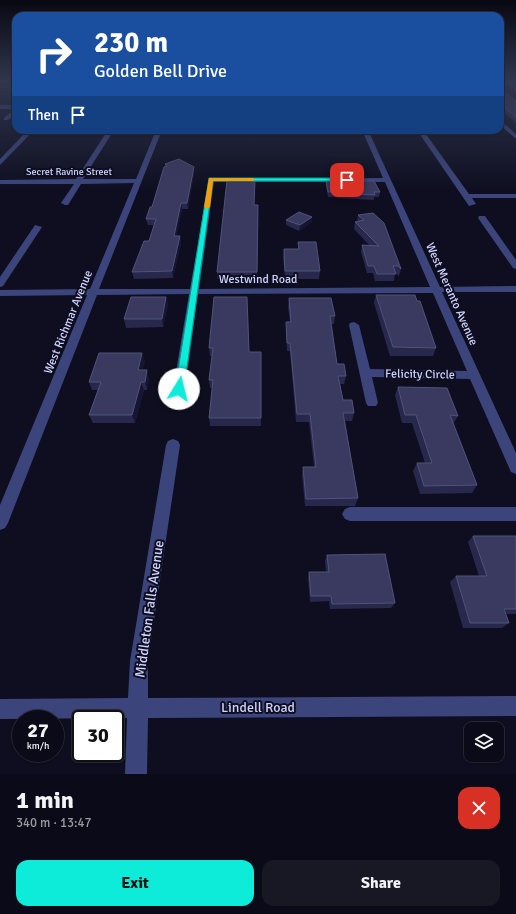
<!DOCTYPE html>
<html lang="en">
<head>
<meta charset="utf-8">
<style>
	body { margin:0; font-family:Signika,sans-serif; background:#181825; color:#f1f3f6; height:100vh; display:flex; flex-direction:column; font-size:15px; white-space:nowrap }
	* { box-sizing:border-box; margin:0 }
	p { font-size:13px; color:#999aa2 }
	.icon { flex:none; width:22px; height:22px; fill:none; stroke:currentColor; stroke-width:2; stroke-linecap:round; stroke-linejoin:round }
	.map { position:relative; height:774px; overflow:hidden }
	.sheet { display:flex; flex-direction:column; background:#0a0a18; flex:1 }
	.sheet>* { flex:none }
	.hud { position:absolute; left:12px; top:12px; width:492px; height:122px; border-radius:12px; box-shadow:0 1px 3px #0004,0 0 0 1px #2a2b37; background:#1a4fa0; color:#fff; overflow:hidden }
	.fabs { position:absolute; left:464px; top:722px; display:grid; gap:8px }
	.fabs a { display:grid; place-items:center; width:40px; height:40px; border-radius:8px; background:#0a0a18; box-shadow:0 1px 3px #0004,0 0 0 1px #2a2b37; font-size:20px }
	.speed { position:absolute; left:12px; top:710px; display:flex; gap:8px; font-size:20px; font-weight:700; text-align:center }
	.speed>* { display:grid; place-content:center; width:52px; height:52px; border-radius:50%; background:#0a0a18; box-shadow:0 1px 3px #0004,0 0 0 1px #2a2b37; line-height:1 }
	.speed small { font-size:10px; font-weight:400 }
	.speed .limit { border:2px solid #111; border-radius:6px; background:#fff; color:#111 }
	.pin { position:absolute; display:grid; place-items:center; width:34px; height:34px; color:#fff; margin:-17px; border-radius:8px; box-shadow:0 2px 6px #0006 }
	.me { position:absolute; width:44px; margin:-22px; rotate:9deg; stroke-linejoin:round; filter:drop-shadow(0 0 3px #0008) }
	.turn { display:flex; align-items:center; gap:14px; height:84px; padding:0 16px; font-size:18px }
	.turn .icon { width:52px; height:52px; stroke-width:2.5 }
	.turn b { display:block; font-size:28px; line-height:34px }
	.then { display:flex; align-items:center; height:38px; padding:0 16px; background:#0003; gap:8px; font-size:15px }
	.round { display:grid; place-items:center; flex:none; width:42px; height:42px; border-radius:12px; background:#181825 }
	.summary { display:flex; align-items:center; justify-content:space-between; height:68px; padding:0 16px }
	h1 { font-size:24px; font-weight:800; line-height:30px }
	.action { display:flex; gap:8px; margin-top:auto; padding:8px 16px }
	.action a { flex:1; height:46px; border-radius:12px; background:#0cecd8; color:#111; font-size:16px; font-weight:800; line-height:46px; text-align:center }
	.action a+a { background:#181825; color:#f1f3f6 }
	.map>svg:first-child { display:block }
</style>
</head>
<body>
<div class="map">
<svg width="516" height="774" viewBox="0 0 516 774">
	<rect width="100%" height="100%" fill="#0e0e20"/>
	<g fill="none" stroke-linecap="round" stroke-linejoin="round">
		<g fill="#3b457c" fill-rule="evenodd">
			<path d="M503,81H508L516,88V91Z"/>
			<path d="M0,105H16V113L8,120H4V118L15,109H0Z"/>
			<path d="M500,120L516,134V139L500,125Z"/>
			<path d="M28,130H34L0,165V159Z"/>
			<path d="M108,130H114L83,179H136L156,130H162L99,289H190L209,179L383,178L362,130H368L440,287L516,286V292H442L516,453V474L511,472L470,379L372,377L378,403L376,406H368L366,403L349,325L350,323L354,322L359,325L370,369L467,371L433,293L198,294L185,389L183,392H175L173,389L189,294L97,295L8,523L5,528L0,530V505L87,295L0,296V290L90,289L134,183L81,184L68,205H65L61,203L74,184H0V180L76,179ZM214,182H385L430,287L199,289Z"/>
			<path d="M417,130H423L469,194H516V198H472L476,204L469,206Z"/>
			<path d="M479,216H485L516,260V269L513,268L478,218Z"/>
			<path d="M35,225L42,227L3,286L0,287V277Z"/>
			<path d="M173,439L178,441L180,445L148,661V698L516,696V716L148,718L147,774H125L127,718L0,719V699L128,698L130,661L166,445L168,441Z"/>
			<path d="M350,507H516V521H350L345,519L342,514L345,509Z"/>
		</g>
	</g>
	<g fill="#28284d">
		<path d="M500,88L516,101V123L500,109Z"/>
		<path d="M165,164L194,167V173L188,209H182L176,236L181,243L173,278L134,279L132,272L149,241L154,225H148L146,219L152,207L165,166Z"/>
		<path d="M326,181L380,192L379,197H374V200L336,198L335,197H328L326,186Z"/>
		<path d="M254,205H258L257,278L217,279V272Z"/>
		<path d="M373,213L401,269L399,276L395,273L394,281H375L373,273H367L361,252L362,245L370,246L354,229L355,222H357L358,215Z"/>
		<path d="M286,220L312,222L299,231L286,225Z"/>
		<path d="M298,242L320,271L319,279H285L283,257L284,249H298Z"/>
		<path d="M376,295L436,348L433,356H390L374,303Z"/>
		<path d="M166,297L168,305L163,327L126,328L124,319Z"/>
		<path d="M214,297L249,352H261V426H210L209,418L212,388H210L209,380L212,356H210L209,348Z"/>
		<path d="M289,298L335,316L334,324H331L337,364L346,376L344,384H340L343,400L354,413L352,421H345L358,498L355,506H305L302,475L303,467H314L309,422H296L290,351H287L286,331V322H290L288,307Z"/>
		<path d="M145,361L142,370L149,379L147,390H144L135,423H93L89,415L98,390H92L89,382Z"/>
		<path d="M398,387L458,416L453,424L477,485L472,493L420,494L413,471L417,463H425L412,423H402L395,395Z"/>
		<path d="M473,536H516V614H506L509,623L502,628H463L450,582L456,576H479L468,542Z"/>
		<path d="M327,555L395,603L391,608L330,609L329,601L310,602L308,578L309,572H326L325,561Z"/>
	</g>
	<g fill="#161633">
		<path d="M194,167V173L188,209L187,203Z"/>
		<path d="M181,203L182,209L175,243L174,236Z"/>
		<path d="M312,217V222L299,231L300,225Z"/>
		<path d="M180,236L181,243L173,278L172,271Z"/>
		<path d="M166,297L168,305L163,327L162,319Z"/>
		<path d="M142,353L145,361L140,379L138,370Z"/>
		<path d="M147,370L149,379L147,390L145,382Z"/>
		<path d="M141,382L144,390L135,423L132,415Z"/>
	</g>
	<g fill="#3a3a60" stroke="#515279">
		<path d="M500,88L516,101V118L500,104Z"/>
		<path d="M179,159L194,167L187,203H181L174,236H180L172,271L132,272L144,241H149L156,219H146L150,207H152L164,167L167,166L165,164Z"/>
		<path d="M227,180H255L254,205H258L257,272H217Z"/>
		<path d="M326,181H374L380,192H374L375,195L336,193V192H328Z"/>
		<path d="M299,212L312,217L300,225L286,220Z"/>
		<path d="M373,213L384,223L401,269L398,266H393L396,274H377L374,266H368L362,245L379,246L355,222L364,220L358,215Z"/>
		<path d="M298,242H316L320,271H285L284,249H299Z"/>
		<path d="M376,295H415L417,301H420L436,348L393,347Z"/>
		<path d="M131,297H166L162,319H124Z"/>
		<path d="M214,297H247L249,352H261V418H209L213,380H209L213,348H209Z"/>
		<path d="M289,298H331L335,316H330L337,364H344L346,376H338L343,400H352L354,413H343L358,498L306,499L303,467H316L310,414H297L290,343H287L286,322H291Z"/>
		<path d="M99,353H142L138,370H147L145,382H141L132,415H89L101,382H89Z"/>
		<path d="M398,387L447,388L458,416L450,415L477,485L424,486L417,463H432L416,415H405Z"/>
		<path d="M473,536H516V609H504L509,623H470L456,576H487Z"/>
		<path d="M385,554L395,603L332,604L331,596H311L309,572H329L327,555Z"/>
	</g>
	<linearGradient id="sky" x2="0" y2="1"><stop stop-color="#080812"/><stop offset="0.43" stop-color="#30364e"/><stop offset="1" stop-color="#30364e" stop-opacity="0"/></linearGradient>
	<rect width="516" height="190" fill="url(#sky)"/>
	<path fill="#0cecd8" stroke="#08998c" d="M209,178H347L349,180L347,181H213L184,389L179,393L175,389Z"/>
	<path fill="#f59e0b" d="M209,178H253L255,180L253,181H213L210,207L207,209L204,207Z"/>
	<g text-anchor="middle" stroke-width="4" stroke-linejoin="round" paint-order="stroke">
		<g font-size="10" fill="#cfd2fd" stroke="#0e0e20">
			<text x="69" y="175">Secret Ravine Street</text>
		</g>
		<g font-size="12" fill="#cfd2fd" stroke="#0e0e20">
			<text x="258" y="283">Westwind Road</text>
			<text transform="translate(452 294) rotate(66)" y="4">West Meranto Avenue</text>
			<text transform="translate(68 322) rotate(-68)" y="4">West Richmar Avenue</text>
			<text transform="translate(420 374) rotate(1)" y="4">Felicity Circle</text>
		</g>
		<g font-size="14" fill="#cfd2fd" stroke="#0e0e20">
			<text transform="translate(149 609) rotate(-82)" y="5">Middleton Falls Avenue</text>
			<text x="258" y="712">Lindell Road</text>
		</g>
	</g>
</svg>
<div class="fabs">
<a><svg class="icon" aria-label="layers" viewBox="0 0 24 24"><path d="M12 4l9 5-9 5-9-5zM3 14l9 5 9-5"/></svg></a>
</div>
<div class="speed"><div>27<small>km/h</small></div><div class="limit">30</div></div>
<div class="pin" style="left:347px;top:180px;background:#d93025"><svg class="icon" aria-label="arrive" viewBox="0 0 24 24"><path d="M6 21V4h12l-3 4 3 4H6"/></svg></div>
<svg class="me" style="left:179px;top:389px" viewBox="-20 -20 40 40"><circle r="19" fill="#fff"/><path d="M0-13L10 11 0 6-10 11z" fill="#0cecd8"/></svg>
<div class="hud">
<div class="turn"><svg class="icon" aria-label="right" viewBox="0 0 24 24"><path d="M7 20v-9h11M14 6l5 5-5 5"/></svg><div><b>230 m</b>Golden Bell Drive</div></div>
<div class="then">Then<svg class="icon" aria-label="arrive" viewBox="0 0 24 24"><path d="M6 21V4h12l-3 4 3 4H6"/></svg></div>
</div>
</div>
<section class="sheet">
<div class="summary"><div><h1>1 min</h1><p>340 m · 13:47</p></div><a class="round" style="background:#d93025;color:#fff"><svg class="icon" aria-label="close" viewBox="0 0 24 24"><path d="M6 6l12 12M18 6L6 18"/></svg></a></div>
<div class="action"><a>Exit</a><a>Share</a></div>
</section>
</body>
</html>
